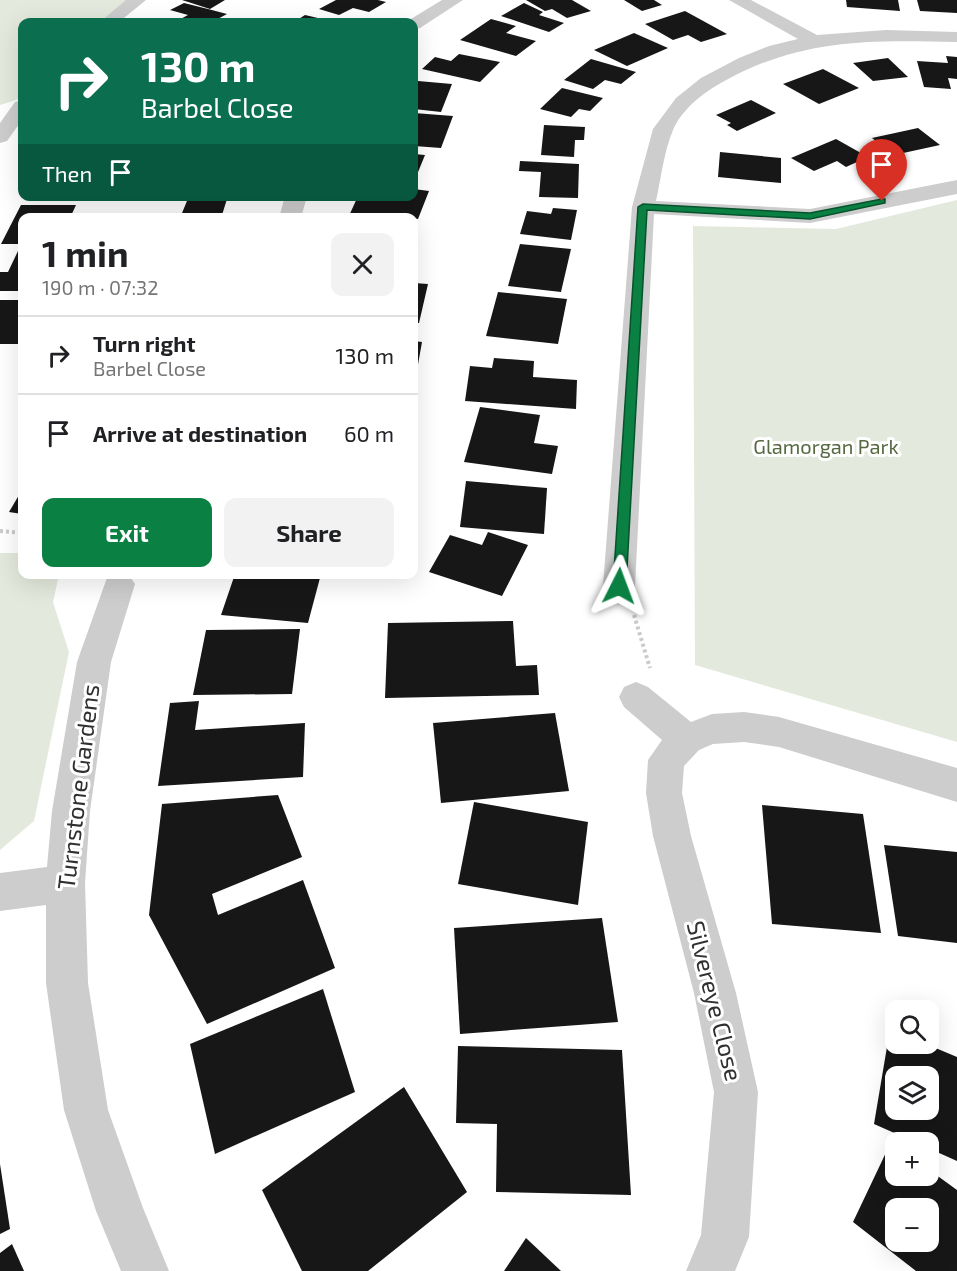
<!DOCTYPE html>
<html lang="en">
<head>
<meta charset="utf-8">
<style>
	body { margin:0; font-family:"Exo 2",sans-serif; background:#f2f2f2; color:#202124; height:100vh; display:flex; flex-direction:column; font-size:22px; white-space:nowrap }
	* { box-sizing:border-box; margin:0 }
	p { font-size:20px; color:#757577 }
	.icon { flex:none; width:33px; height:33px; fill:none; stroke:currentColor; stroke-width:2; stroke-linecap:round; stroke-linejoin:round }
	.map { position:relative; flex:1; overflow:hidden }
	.panel { position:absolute; left:18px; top:213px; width:400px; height:366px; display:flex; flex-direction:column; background:#fff; border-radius:12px; box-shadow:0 6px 24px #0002 }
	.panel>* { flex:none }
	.banner { position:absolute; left:18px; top:18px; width:400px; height:183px; border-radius:12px; box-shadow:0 6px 24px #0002; background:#0b6e4f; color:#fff; overflow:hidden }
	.controls { position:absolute; left:885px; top:1000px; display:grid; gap:12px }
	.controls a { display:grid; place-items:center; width:54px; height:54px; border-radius:12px; background:#fff; box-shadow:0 6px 24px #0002; font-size:30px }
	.pin { position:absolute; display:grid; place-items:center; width:51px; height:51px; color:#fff; margin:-62px -26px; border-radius:50% 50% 50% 0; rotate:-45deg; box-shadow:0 0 6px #0007 }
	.pin .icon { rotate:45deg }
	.me { position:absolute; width:66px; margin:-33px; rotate:3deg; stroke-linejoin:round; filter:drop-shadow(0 0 4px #0008) }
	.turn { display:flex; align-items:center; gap:21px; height:126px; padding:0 24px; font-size:27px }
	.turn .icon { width:78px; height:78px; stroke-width:2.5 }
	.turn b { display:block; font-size:42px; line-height:51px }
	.then { display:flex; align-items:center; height:57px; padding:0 24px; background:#0003; gap:12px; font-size:22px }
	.round { display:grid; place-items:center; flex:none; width:63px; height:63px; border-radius:12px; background:#f2f2f2 }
	.overview { display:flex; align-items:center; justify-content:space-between; height:102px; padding:0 24px }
	h1 { font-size:36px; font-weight:700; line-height:45px }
	.primary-button { display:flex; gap:12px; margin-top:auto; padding:12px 24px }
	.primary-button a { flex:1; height:69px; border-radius:12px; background:#0b8043; color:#fff; font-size:24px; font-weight:700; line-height:69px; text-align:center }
	.primary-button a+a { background:#f2f2f2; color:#202124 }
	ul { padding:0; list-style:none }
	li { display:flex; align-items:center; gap:18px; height:78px; padding:0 24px; border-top:2px solid #e0e0e0 }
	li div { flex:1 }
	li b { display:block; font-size:22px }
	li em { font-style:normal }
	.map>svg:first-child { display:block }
</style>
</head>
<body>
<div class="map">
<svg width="957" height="1271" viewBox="0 0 957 1271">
	<rect width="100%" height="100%" fill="#fff"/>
	<g fill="#e4e9dd">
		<path d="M0,0H137L109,22H22V98L0,105Z"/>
		<path d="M957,200V742L695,665L693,226L836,229Z"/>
		<path d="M0,553H22V574L59,575L53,602L69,652L34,821L0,850Z"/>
	</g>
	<g fill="#171717" fill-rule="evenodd">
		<path d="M182,0H225L210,9Z"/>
		<path d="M336,0H378L386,2L369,12L353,8L339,15L319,9Z"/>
		<path d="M526,0H572L591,11L567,18L552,9L545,11Z"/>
		<path d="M624,0H654L662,5L642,11Z"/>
		<path d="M846,0H898L900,11L847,7Z"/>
		<path d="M917,0H957V13L920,11Z"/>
		<path d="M184,3L208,9L227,14L212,22H175L188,15L170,10Z"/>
		<path d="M524,3L543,12L539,15L564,23L549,32L501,16Z"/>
		<path d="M685,11L727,34L701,42L688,35L673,40L645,24Z"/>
		<path d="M305,15L335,22H294Z"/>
		<path d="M491,19L516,26L506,33L536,41L516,56L460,40Z"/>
		<path d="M634,33L668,48L627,66L594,50Z"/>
		<path d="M459,54L500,62L480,82L422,69L435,57L451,61Z"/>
		<path d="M946,56L957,57V79L948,78L951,89L924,87L917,61L948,63Z"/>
		<path d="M888,58L908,77L873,81L853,63Z"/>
		<path d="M591,59L636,72L621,84L605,80L593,89L564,80Z"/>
		<path d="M823,69L859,88L819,104L783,84Z"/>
		<path d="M418,81L452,84L441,112L414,109V90Z"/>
		<path d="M562,88L603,98L590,111L579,109L571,117L540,109Z"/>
		<path d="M751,100L776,113L737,131L727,125L731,123L716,115Z"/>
		<path d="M414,113L453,116L441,148L414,146Z"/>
		<path d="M544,125L585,127L584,140H575L574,157L541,155Z"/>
		<path d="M918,128L940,145L894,155L872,138Z"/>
		<path d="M836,139L868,157L846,167L837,161L814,171L791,158Z"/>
		<path d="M720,152L781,158V183L718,177Z"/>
		<path d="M414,154L425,155L414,182Z"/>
		<path d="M520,161L579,164L578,198L539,197L541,172L519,171Z"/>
		<path d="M414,189L429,191L418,219L388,216L348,218L358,196H414Z"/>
		<path d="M189,196H228L221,218H180Z"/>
		<path d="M21,205H76L70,218H22V244H1Z"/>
		<path d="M553,208L577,210L571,240L520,234L527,211L551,214Z"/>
		<path d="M520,244L571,249L561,292L508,286Z"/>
		<path d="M18,251H22V291H0V272H8Z"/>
		<path d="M414,283L428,284L419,323H414Z"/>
		<path d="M498,292L567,299L558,344L486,336Z"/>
		<path d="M0,300H22L21,344H0Z"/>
		<path d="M414,341L422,342L415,381H414Z"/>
		<path d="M494,358L534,361L533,377L577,380L576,409L465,401L470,366L492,368Z"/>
		<path d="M480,407L540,415L534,443L558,446L552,474L464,462Z"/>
		<path d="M466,481L547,488L544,534L460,527Z"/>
		<path d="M22,490V514L9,512Z"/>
		<path d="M488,532L528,545L502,596L429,572L450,535L482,545Z"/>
		<path d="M235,574H321L308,623L221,615Z"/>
		<path d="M513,621L516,666L537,665L539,695L385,698L388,623Z"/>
		<path d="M300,629L292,694L193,695L206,630Z"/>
		<path d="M199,701L195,730L305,723L303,777L158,786L170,703Z"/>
		<path d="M555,713L569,791L441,803L433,723Z"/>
		<path d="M278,795L302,857L212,894L218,915L303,880L335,968L207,1024L149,915L162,804Z"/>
		<path d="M474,802L588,822L578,905L458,884Z"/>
		<path d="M762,805L863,814L881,933L772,924Z"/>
		<path d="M884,845L957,852V943L898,936Z"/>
		<path d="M602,918L618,1022L460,1034L454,928Z"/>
		<path d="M323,989L355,1092L215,1154L190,1044Z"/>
		<path d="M890,1029L896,1031V1044H926L957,1057V1161L928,1148V1143H917L874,1124ZM896,1077H928V1110H896Z"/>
		<path d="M458,1046L622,1050L631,1195L496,1192L497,1124L456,1123Z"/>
		<path d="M404,1087L467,1192L368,1271H302L262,1190Z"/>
		<path d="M891,1142L896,1145V1176H928V1169L957,1190V1271H916L853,1222ZM896,1209H928V1242H896Z"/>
		<path d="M0,1164L10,1229L0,1234Z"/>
		<path d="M526,1238L561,1271H504Z"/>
		<path d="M12,1244L24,1271H0V1253Z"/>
	</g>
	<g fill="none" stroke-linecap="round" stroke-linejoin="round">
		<g stroke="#cacaca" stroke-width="4" stroke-dasharray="3 3" stroke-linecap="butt">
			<path d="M0,531L22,533"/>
			<path d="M634,615L650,668"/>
		</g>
		<g fill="#cdcdcd" fill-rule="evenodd">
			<path d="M126,0H146L119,22H100Z"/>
			<path d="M442,0H463L420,28L414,29V22H406Z"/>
			<path d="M729,0H751L817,35L886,30L957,32V42C873,40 806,38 730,78C708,89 683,107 673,130C664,151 661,178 656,201L810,209L957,180V194L810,223L654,214L635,586L630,595L619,598L608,595L603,586L632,207L653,129L676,98L701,78L739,58L769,46L798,39Z"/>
			<path d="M22,100V120L7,141L0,143V123L15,102Z"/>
			<path d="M285,196H307L301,218H279Z"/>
			<path d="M128,574L135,584L111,662L90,811L85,883L88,983L108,1110L143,1208L169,1271H121L96,1211L64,1110L46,983V905L0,911V873L47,867L52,811L77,662L108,575Z"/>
			<path d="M636,682L648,687L691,722L712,714L744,712L779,717L957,768V802L779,747L744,742L713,744L699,750L684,766L682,793L691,836L736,993L758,1092L749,1237L735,1271H686L701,1235L714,1092L694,993L653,836L646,793L648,760L662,740L624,707L619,697L624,687Z"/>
		</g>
	</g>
	<path fill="#0b8043" stroke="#07532c" stroke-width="1.5" d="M882,199H885V203L810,219L647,210L626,586L624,589H615L613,586L638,207L643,204L810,213Z"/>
	<g text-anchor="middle" stroke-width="6" stroke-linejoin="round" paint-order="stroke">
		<g font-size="20" fill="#566941" stroke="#fff">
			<text x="826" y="454">Glamorgan Park</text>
		</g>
		<g font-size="24" fill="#303030" stroke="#fff">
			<text transform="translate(79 787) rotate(-83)" y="8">Turnstone Gardens</text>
			<text transform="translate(714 1001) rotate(76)" y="8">Silvereye Close</text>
		</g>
	</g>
</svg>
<div class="controls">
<a><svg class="icon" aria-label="search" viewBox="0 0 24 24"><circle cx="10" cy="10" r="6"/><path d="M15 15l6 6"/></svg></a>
<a><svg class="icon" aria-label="layers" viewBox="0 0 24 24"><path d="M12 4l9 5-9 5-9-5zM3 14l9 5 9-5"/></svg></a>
<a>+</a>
<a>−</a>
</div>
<div class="pin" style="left:882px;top:201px;background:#d93025"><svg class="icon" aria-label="arrive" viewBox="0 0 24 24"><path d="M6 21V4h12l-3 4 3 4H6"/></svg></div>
<svg class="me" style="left:619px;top:586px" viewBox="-20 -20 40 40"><path d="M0-17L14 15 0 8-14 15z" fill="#0b8043" stroke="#fff" stroke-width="4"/></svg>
<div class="banner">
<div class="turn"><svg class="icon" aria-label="right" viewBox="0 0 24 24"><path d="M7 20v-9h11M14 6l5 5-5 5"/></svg><div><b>130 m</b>Barbel Close</div></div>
<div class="then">Then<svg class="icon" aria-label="arrive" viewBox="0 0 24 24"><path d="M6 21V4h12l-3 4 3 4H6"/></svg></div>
</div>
<section class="panel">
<div class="overview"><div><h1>1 min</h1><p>190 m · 07:32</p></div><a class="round"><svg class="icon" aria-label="close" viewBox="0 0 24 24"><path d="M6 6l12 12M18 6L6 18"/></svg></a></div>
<ul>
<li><svg class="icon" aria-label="right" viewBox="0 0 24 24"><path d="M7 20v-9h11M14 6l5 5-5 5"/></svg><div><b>Turn right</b><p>Barbel Close</p></div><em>130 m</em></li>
<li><svg class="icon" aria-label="arrive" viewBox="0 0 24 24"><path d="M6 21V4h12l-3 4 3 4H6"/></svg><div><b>Arrive at destination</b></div><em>60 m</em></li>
</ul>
<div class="primary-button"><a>Exit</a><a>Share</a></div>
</section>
</div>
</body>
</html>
